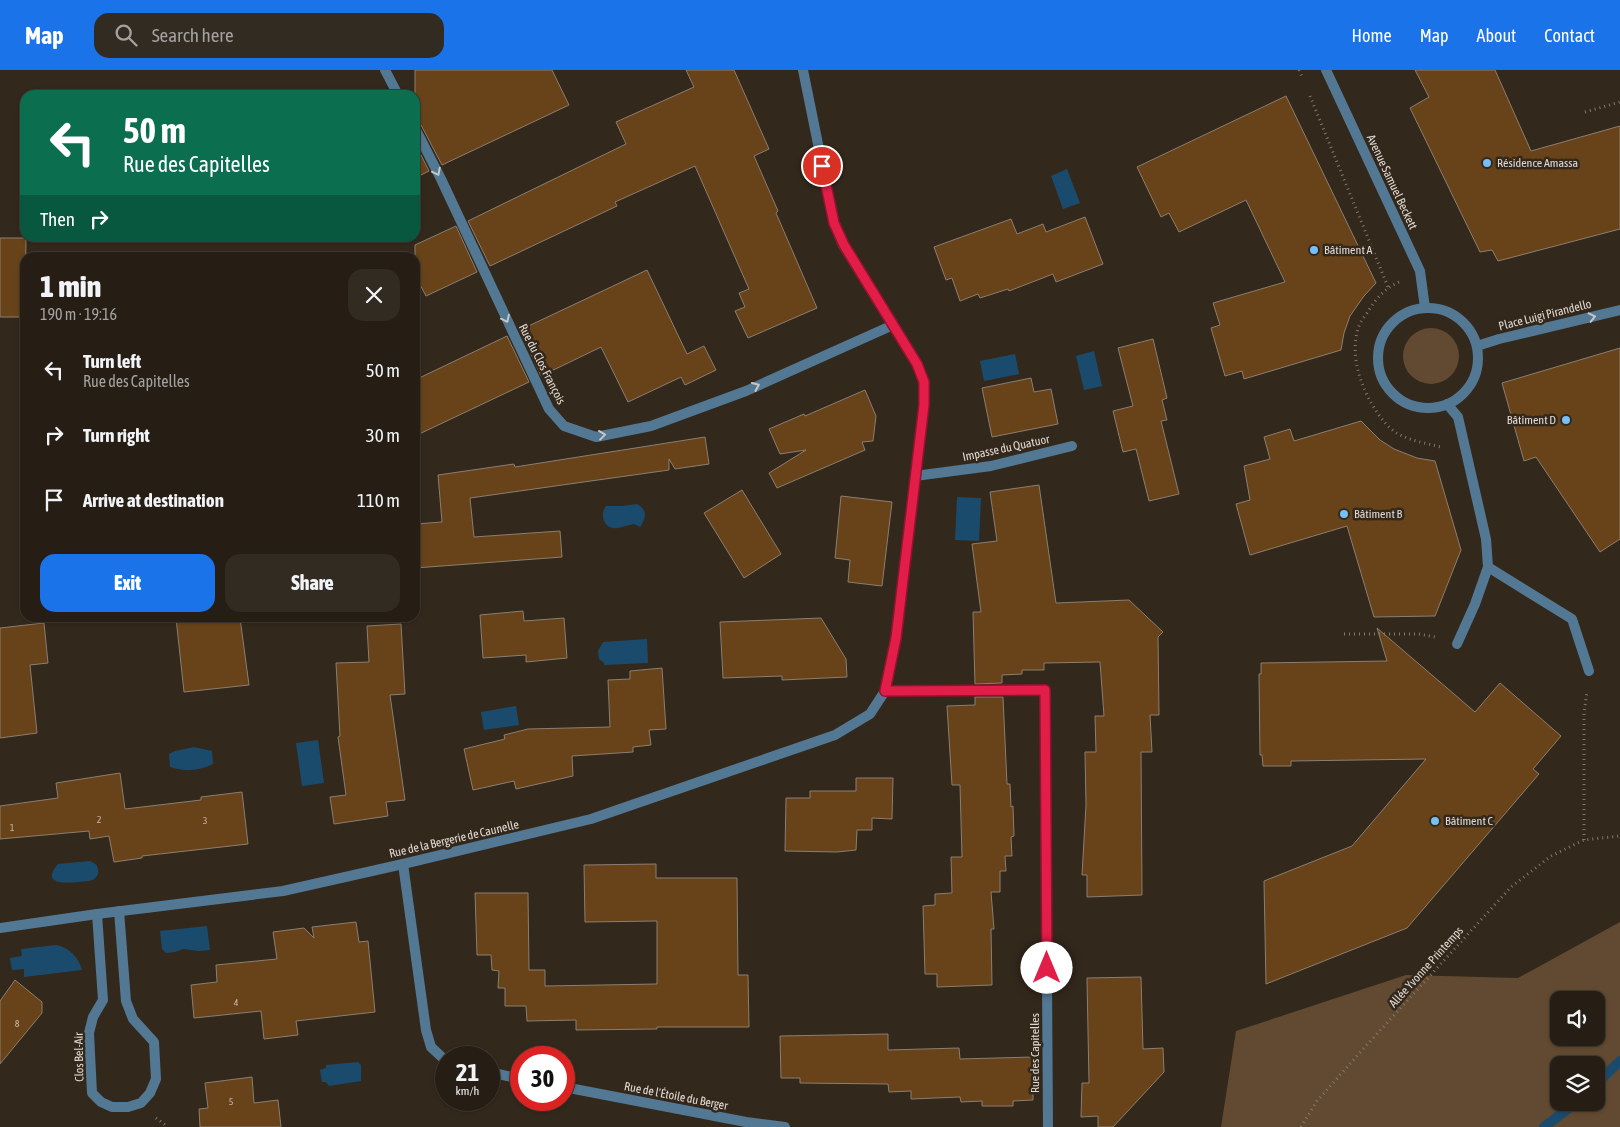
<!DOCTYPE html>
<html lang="en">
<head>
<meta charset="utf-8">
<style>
	body { margin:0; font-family:"Asap Condensed",sans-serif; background:#322b22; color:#f1f3f6; height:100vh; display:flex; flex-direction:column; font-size:19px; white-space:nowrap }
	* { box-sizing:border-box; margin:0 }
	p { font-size:16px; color:#a4a2a0 }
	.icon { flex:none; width:28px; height:28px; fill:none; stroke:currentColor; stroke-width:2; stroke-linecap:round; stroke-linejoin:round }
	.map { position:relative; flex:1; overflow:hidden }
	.side { position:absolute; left:20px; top:182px; width:400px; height:370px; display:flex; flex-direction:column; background:#261e15; border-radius:15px; box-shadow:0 1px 4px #0004,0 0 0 1px #423c34 }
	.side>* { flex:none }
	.guide { position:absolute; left:20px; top:20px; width:400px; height:152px; border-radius:15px; box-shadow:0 1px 4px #0004,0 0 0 1px #423c34; background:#0b6e4f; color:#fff; overflow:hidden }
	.fabs { position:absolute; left:1550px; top:921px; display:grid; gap:10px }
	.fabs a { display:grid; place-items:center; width:55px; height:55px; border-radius:10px; background:#261e15; box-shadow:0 1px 4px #0004,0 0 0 1px #423c34; font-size:25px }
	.speed { position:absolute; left:435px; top:976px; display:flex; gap:10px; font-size:25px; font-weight:700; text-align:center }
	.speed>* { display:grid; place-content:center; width:65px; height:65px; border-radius:50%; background:#261e15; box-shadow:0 1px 4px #0004,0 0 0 1px #423c34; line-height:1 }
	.speed small { font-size:12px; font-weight:400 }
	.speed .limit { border:8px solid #d22; background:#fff; color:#111 }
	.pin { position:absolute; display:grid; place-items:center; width:42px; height:42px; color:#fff; margin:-21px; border:2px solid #fff; border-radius:50%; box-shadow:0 1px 5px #0007 }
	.me { position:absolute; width:55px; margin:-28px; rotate:0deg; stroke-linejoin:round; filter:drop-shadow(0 0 4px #0008) }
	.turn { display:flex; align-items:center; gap:18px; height:105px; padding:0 20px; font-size:22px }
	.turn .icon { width:65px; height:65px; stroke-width:2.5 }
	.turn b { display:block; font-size:35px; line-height:42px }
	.then { display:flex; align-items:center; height:48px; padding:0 20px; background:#0003; gap:10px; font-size:19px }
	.round { display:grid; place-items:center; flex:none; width:52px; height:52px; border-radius:15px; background:#322b22 }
	.summary { display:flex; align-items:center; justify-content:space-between; height:85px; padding:0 20px }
	h1 { font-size:30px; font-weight:800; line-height:38px }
	.primary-button { display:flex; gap:10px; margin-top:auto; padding:10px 20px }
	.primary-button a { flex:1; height:58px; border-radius:15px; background:#1a73e8; color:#fff; font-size:20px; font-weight:800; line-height:58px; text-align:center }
	.primary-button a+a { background:#322b22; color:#f1f3f6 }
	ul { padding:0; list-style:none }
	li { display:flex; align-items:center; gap:15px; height:65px; padding:0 20px }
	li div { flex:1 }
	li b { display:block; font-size:19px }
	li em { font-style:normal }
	header { display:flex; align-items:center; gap:30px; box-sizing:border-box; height:70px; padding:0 25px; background:#1a73e8; color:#fff }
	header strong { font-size:24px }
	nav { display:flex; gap:28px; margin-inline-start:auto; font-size:18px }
	.search { width:350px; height:45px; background:#322b22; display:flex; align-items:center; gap:12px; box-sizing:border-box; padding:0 18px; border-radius:15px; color:#a4a2a0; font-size:19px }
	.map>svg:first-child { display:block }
</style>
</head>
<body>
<header>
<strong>Map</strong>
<div class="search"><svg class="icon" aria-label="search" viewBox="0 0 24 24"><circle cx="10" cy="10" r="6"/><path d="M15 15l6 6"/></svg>Search here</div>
<nav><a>Home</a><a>Map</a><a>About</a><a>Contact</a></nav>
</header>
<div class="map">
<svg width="1620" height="1057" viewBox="0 0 1620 1057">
	<rect width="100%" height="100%" fill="#33281c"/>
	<g fill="#614a31" fill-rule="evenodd">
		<circle cx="1431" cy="286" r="28"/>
		<path d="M1620,852V1057H1221L1236,961L1406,905L1518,908ZM1559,930H1596V968H1559ZM1559,995H1596V1032H1559Z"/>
	</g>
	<g fill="#1b4b6c">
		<path d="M1067,99L1080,133L1063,139L1051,106Z"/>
		<path d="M1094,281L1102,316L1084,320L1076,286Z"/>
		<path d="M1015,284L1019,304L984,311L980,291Z"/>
		<path d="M957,427L981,428L979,471L955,470Z"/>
		<path d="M637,434C648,440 646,448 640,457L634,454C628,455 623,457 618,458C604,460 599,445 606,436H622Z"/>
		<path d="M647,569L648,593L604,595V593L599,589L598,581L603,572Z"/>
		<path d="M516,636L519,655L484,660L481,642Z"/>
		<path d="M318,670L324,713L302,716L296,673Z"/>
		<path d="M194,677L212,681L213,694C198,701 186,702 170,697L169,684L175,681Z"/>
		<path d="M90,791C94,793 97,794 98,799C99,803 97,807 94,809C90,812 83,811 79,812C66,813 40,815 58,794Z"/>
		<path d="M207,856L210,880L199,881L183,879L175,882L166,883L162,879L160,861Z"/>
		<path d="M56,875C69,877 79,888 82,900L24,907V899L12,900L10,888L22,886L21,879Z"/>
		<path d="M358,992L361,995V1011L329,1016L326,1012H322L320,1000L326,998V995Z"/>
	</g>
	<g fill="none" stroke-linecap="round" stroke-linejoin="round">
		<g stroke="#1b4b6c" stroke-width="10">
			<path d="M1596,1014L1620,991"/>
			<path d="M1544,1057L1577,1032"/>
		</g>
	</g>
	<g fill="#684319" stroke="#8b7e71">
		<path d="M415,0H552L569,35L442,95L421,55L415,51Z"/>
		<path d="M686,0H734L769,79L754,86L778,141L776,143L817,238L748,268L735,241L745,237L739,223L749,219L695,96L615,132L617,136L490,196L468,151L626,74L616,52L694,17Z"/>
		<path d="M1415,0H1495L1531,81L1620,56V159L1498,191L1492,180L1480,182L1410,38L1429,27Z"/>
		<path d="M1286,26L1376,213L1364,226L1350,246L1344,263L1341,280L1244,309L1242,301L1225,306L1211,258L1220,255L1213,233L1285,212L1246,130L1179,162L1169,143L1161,147L1137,97Z"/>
		<path d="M415,73L429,101L415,108Z"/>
		<path d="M1085,147L1103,194L1056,212L1053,204L1009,221L1008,219L980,228L978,224L960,231L952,208L946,210L934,177L1011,149L1017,164L1043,154L1046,162Z"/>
		<path d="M456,156L477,202L426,226L415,205V175Z"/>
		<path d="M0,168H26L25,247H0Z"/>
		<path d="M647,200L687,284L704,276L716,300L685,315L681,307L628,332L601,277L541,306L520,260Z"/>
		<path d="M507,266L529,312L415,366V310Z"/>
		<path d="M1153,269L1167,328L1162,330L1167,350L1161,351L1179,424L1149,431L1136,379L1123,382L1113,341L1133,336L1118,278Z"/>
		<path d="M1620,278V469L1600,482L1536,387L1524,391L1502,313Z"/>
		<path d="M1031,308L1034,322L1051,319L1058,354L992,367L982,318Z"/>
		<path d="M865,320L876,346L873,371L862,372L865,380L777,418L769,403L806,380L780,384L769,359L804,344L805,346Z"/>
		<path d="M1361,351L1380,370L1394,379L1417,388L1435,391L1461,480L1435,546L1374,547L1347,456L1250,485L1236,434L1250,430L1244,396L1270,389L1264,367L1290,359L1294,371Z"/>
		<path d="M705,367L709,394L675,399L669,389V400L470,428L474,467L560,461L562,487L415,498V454L442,452L438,405L514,394L515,397Z"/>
		<path d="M1039,415L1056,533L1129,530L1163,562L1158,567L1159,645H1150L1152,682H1141L1142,825L1087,827V805H1082L1086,735L1085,682H1096L1095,646H1104L1100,592L1044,593V600H1022V604L1002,605V613L975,614L973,542H981L972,474L997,471L990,422Z"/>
		<path d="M742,420L781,484L744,508L704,443Z"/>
		<path d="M841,426L892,432L882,516L848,512L850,490L835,488Z"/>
		<path d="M523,541L524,551L564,548L567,588L526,592V585L483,588L480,545Z"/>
		<path d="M176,548H240L249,615L184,622Z"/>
		<path d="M821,548L846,589L847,607L782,610V606L723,608L720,552Z"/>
		<path d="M44,553L48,593L30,595L37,663L0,668V558Z"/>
		<path d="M401,554L405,624L390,625L405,730L386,732L388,746L334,754L330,727L346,725L338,667L340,666L336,593L369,592L367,556Z"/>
		<path d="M1377,558L1475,642L1500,613L1561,666L1533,699L1539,704L1407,858L1266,914L1264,811L1352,776L1426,689L1291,691V696H1263L1262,685H1260L1259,604H1261V593L1387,591Z"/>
		<path d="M662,598L666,659L649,660L651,675L633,677V682L572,686L573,706L516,719L514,711L473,720L464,679L505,669L504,665L528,659L610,657L608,610L630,609V601Z"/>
		<path d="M975,627H1003L1007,714H1010L1011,737L1013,736L1014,766L1011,767L1012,786H1005L1006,801H1000V822H991L994,859H991L992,915L937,917V904H925L923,836L935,835V824L952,823L951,787H962L960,715H952L947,636L975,635Z"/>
		<path d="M120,703L125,739L201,730V727L242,722L248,774L142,786V788L114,792L109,766L90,769L89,761L0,769V736L58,728L56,713Z"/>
		<path d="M856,708H893L892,749L872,748V760H857L856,780L837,782L785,781L786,728H810V721H856Z"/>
		<path d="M656,794V808H737L738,905H748L749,957H657V959L576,960V950L527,951L526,936H505V918H498L499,901L492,900L491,885H477L475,823H528L529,900H545V916L657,914V851L585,852L584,795Z"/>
		<path d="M356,852L359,872L368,871L375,942L296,951L298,965L264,969L261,941L194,948L191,915L217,912L216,895L277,889L273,862L304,858L314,868L312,857Z"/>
		<path d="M1141,907L1143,979L1163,978L1164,1002L1113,1057H1098V1046L1081,1047L1082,1013H1089L1087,908Z"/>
		<path d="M15,910L42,932V943L0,994V931Z"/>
		<path d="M888,964V980L959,978L960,989L1033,987V1030L1013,1031V1036H982V1031L961,1032L960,1027L911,1029V1021L889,1022L888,1014L800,1013V1008H781L780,966Z"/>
		<path d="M252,1007L254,1033L278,1030L281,1057H200L199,1039L208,1038L205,1013Z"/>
	</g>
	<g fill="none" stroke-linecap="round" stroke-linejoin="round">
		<g stroke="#81786e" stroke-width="3" stroke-dasharray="1 4" stroke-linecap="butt">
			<path d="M1299,0L1303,9"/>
			<path d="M1310,26L1388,217"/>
			<path d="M1585,42L1620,32"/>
			<path d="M1399,212C1386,218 1377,227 1369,240C1366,245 1361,250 1359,256C1347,288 1365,330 1386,354C1400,370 1422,372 1441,377"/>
			<path d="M1344,564H1419L1435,567"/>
			<path d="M1584,770V642L1587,622"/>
			<path d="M156,1048L168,1057"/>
			<path d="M1301,1057L1317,1031L1365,977L1511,817L1551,786L1584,770L1620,766"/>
		</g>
		<g stroke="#537894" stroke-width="10">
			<path d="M1447,334L1458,347L1486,469L1488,497L1572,549L1589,601"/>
			<path d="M915,406L991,396L1072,376"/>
			<path d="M1457,574L1475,534L1488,497"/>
			<path d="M97,844L103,930L93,947L89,963L92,1023L101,1032L112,1037H128L141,1033L150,1023L156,1009L154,972L133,949L126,931L119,841"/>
		</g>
		<g stroke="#537894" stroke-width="10">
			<path d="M385,0L398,25"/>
			<path d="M1326,0L1420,201L1425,238"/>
			<path d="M415,58L441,109L549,339L564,356L596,367L651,356L746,321L893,255"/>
			<circle cx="1428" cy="288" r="50"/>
			<path d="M1477,276L1499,269L1620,240"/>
			<path d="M885,621L1045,620L1048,1057"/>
			<path d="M403,794L426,960L431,977L446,991"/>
			<path d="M0,858L97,844L283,821L403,794L591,749L835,665L870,644L885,621L896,568L924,335V312L917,294L843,175L834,153L803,0"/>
			<path d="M489,1002L521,1009"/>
			<path d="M564,1017L746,1052L785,1057"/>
		</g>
	</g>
	<defs><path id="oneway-chevron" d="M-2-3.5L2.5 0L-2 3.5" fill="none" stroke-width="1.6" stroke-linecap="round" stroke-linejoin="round" transform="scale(1.25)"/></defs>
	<g stroke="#c5c6c6">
		<use href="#oneway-chevron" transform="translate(437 102) rotate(63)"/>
		<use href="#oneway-chevron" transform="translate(1592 247) rotate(-13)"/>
		<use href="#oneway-chevron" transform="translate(506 249) rotate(64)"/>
		<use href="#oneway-chevron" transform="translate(756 316) rotate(-24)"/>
		<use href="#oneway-chevron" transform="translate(602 365) rotate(-7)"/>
	</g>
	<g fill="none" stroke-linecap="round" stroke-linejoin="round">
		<defs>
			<path id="route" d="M822,96L834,153L844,175L917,294L924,312V335L896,568L885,621L1045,620L1047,898"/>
		</defs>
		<use href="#route" stroke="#92132f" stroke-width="12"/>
		<use href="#route" stroke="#e11d48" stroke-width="9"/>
	</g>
	<g fill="#76c0f7" stroke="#33281c" stroke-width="2">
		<circle cx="1487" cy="93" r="5"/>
		<circle cx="1314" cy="180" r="5"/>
		<circle cx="1566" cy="350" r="5"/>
		<circle cx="1344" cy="444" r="5"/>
		<circle cx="1435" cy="751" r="5"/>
	</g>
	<g text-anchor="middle" stroke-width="5" stroke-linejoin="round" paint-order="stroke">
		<g font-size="10" fill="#c3b4a4">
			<text x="99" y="753">2</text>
			<text x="205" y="754">3</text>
			<text x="12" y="761">1</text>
			<text x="236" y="936">4</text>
			<text x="17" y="957">8</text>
			<text x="231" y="1035">5</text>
		</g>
		<g font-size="12" fill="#e1d9d2" stroke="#33281c" text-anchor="start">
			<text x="1497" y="97">Résidence Amassa</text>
			<text x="1324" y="184">Bâtiment A</text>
			<text x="1556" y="354" text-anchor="end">Bâtiment D</text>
			<text x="1354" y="448">Bâtiment B</text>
			<text x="1445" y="755">Bâtiment C</text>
		</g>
		<g font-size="12" fill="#e1d9d2" stroke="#33281c">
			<text transform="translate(1392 112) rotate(65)" y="4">Avenue Samuel Beckett</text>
			<text transform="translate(1545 245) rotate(-14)" y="4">Place Luigi Pirandello</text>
			<text transform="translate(542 294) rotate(63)" y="4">Rue du Clos François</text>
			<text transform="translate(1006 378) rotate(-12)" y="4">Impasse du Quatuor</text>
			<text transform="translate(454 769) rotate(-13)" y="4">Rue de la Bergerie de Caunelle</text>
			<text transform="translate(1426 897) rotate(-48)" y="4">Allée Yvonne Printemps</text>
			<text transform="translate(1035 983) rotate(-90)" y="4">Rue des Capitelles</text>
			<text transform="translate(79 987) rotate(-91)" y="4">Clos Bel-Air</text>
			<text transform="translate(676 1026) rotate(11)" y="4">Rue de l'Étoile du Berger</text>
		</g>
	</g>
</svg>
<div class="fabs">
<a><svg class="icon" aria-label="sound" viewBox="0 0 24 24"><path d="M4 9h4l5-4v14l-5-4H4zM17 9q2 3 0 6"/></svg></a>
<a><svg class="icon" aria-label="layers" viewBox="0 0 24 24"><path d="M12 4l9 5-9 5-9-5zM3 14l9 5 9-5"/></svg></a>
</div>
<div class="speed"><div>21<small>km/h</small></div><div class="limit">30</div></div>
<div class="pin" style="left:822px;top:96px;background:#d93025"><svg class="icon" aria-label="arrive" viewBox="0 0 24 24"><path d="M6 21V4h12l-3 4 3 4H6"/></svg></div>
<svg class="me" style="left:1047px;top:898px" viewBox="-20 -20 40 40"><circle r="19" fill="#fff"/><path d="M0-13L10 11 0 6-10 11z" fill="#e11d48"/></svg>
<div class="guide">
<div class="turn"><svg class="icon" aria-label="left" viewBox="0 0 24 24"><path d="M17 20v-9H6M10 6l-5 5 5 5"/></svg><div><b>50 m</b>Rue des Capitelles</div></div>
<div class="then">Then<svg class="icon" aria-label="right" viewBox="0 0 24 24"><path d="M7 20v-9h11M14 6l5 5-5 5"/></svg></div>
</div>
<section class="side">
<div class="summary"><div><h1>1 min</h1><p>190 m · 19:16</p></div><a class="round"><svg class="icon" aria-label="close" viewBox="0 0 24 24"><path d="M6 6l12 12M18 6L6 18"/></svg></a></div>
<ul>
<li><svg class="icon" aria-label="left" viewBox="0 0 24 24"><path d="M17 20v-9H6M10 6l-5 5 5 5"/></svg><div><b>Turn left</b><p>Rue des Capitelles</p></div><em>50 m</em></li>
<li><svg class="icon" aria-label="right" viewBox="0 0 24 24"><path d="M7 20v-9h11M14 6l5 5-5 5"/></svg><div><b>Turn right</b></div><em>30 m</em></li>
<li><svg class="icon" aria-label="arrive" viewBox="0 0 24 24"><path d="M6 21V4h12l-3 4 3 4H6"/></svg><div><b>Arrive at destination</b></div><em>110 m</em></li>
</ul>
<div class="primary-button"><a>Exit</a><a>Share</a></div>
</section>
</div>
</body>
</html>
